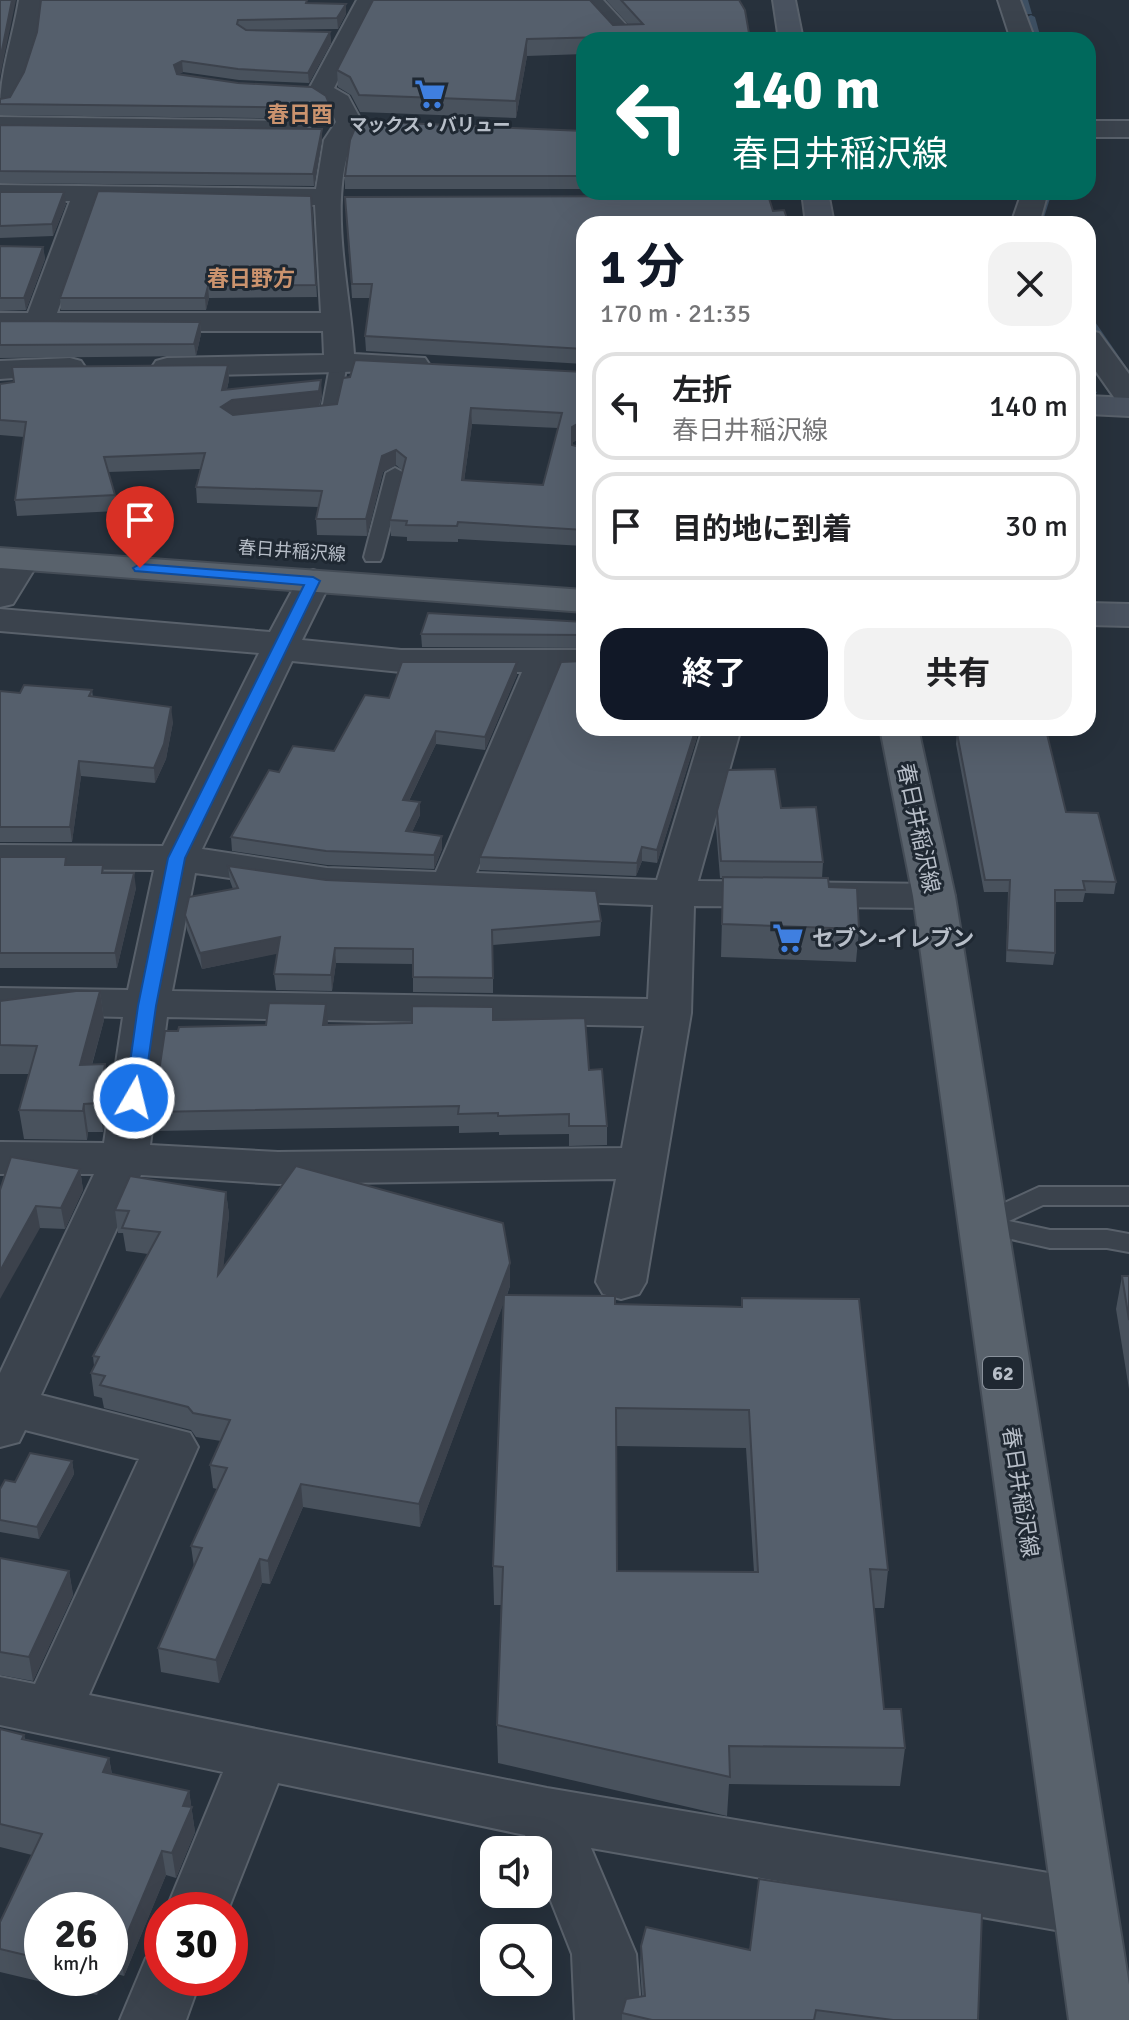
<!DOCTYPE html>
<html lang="ja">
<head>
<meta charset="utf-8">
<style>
	body { margin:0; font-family:Signika,"Noto Sans JP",sans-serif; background:#f2f2f2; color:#202124; height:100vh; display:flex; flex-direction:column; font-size:30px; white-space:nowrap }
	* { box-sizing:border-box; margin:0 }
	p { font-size:26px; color:#757577 }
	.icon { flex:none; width:44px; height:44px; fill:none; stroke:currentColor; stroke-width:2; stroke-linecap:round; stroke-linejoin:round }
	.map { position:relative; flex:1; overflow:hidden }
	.sheet { position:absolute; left:576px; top:216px; width:520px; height:520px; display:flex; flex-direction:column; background:#fff; border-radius:24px; box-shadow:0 8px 32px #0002 }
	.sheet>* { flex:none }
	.hud { position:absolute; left:576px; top:32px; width:520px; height:168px; border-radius:24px; box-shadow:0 8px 32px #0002; background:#00695c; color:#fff; overflow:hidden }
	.fabs { position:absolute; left:480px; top:1836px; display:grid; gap:16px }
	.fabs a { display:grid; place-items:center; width:72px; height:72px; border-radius:16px; background:#fff; box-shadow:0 8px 32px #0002; font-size:40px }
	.speed { position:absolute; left:24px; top:1892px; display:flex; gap:16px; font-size:40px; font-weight:700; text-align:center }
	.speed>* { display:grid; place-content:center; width:104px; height:104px; border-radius:50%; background:#fff; box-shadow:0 8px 32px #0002; line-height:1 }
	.speed small { font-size:20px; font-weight:400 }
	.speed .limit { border:12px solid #d22; background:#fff; color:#111 }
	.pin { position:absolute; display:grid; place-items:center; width:68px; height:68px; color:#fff; margin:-82px -34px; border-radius:50% 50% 50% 0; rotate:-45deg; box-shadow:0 0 8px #0007 }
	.pin .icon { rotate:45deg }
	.me { position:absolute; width:88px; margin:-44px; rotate:8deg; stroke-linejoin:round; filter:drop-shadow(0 0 6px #0008) }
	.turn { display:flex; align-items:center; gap:28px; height:168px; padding:0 24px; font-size:36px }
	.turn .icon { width:104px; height:104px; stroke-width:2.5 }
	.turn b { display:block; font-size:56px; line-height:68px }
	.round { display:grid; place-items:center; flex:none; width:84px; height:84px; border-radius:24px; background:#f2f2f2 }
	.overview { display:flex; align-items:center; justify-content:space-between; height:136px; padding:0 24px }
	h1 { font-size:48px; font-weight:700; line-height:60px; color:#111827 }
	.action { display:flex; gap:16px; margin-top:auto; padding:16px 24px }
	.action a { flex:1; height:92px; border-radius:24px; background:#111827; color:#fff; font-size:32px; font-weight:700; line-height:92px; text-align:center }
	.action a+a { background:#f2f2f2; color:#202124 }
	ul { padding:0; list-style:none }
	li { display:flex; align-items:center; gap:24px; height:108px; margin:0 16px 12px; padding:0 8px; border:4px solid #e0e0e0; border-radius:24px }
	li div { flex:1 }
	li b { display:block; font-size:30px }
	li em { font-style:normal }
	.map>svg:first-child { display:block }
</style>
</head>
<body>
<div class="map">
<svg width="1129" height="2020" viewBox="0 0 1129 2020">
	<rect width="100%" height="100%" fill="#27313c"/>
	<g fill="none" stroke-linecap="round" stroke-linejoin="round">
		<g fill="#3e5063" fill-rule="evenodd">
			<path d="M1020,0H1028L1032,14H1026Z"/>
			<path d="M1031,15L1035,17L1040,35L1033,33L1027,17Z"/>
			<path d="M1044,192H1052L1042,224H1034Z"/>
			<path d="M1088,315L1091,316L1129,371V381L1126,380L1088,325Z"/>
			<path d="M1088,390L1096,391L1097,393L1088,396Z"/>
		</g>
		<defs>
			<g id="lane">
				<path d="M339,356L347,361L339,413L330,418L302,419V411L322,409L331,361Z"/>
				<path d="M395,468L404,473L382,557L380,561H366L364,557L386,473Z"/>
				<path d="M1039,1187H1129V1205H1043L1009,1221L1050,1230H1107L1129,1234V1252L1107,1248H1050L972,1230L968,1224L972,1218Z"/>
			</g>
			<g id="street">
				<path d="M19,0H41C37,38 31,74 9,106L0,109C0,72 13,37 19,0Z"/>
				<path d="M357,0H379L334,88L348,96L362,122C322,183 350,285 354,354L425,358L429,364L425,370L167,376L156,373L152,367L156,361L167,358L324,355L323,331H0V313H28L70,201H0V185L316,189L324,140L336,122L329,105L308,91ZM97,200L315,205L321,313H57Z"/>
				<path d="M579,0H603L640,40H615Z"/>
				<path d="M998,0H1020L1035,40H1011Z"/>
				<path d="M0,117L297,121L310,129L297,137L0,133Z"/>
				<rect x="1088" y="121" width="41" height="16"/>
				<path d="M703,192H729L742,224H714Z"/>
				<path d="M1022,192H1048L1039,224H1011Z"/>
				<path d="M1088,330L1099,333L1129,374V405L1118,403L1088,360Z"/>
				<path d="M70,358L81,361L85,367L81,373L0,379V361Z"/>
				<path d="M23,550L35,553L40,560L13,604L0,607V569L11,553Z"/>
				<path d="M313,570L325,574L331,581L302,640L401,650H584V672H559L476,873L657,880L703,728H741L698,881L934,884L949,887L955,896L949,905L934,908L694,906L691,1013L646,1282L639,1294L621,1299L603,1294L596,1282L616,1179L278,1184L141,1175L41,1395L190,1433L198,1447L89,1695L547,1788L1084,1879L1106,1888L1115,1907L1106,1926L1084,1935L591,1848L636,1954L641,2020H575L572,1954L538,1868V1850H531L525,1835L278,1783L228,1910H166L223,1772L0,1725V1677L35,1684L139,1459L25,1430L19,1442L0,1447V1373L94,1174H0V1142L104,1143L123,1017L0,1014V988L128,990L154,870L0,869V845L163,846L259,653L0,631V609L270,632L301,574ZM292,661L401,672H522L436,872L327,868L202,849ZM195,873L327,892L653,905L648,999L172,991ZM167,1017L644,1026L622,1148L278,1152L150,1145Z"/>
				<path d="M162,1952V1978H201L186,2020H120L146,1958Z"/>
			</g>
			<g id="secondary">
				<path d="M773,0H795L803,40H779Z"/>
				<path d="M802,192H828L834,224H806Z"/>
				<path d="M1088,396L1129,398V416L1088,414Z"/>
				<path d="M1088,603L1129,604V626L1088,625Z"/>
			</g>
			<g id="primary">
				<path d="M0,548L584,590V612L0,568Z"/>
				<path d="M880,728H918L955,896L1129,1985V2020H1069L913,896Z"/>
			</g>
		</defs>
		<use href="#lane" stroke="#59616b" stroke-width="4"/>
		<use href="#street" stroke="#59616b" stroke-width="4"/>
		<use href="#secondary" stroke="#59616b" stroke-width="4"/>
		<use href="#primary" stroke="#444c56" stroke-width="4"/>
		<use href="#lane" fill="#3b434d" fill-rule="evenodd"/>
		<use href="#street" fill="#3b434d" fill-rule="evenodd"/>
		<use href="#secondary" fill="#49525f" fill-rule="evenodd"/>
		<use href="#primary" fill="#59626c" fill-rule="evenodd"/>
	</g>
	<g fill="#49525d" fill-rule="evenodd">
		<path d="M606,0H739L750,40H584V54L527,56L516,118L360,112L351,95L338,87L337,70L613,25L628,24Z"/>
		<path d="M308,3L346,14L338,29L246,30L330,32L331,43L309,83L239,80L183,72L179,74L331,108L332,119L0,115V99L10,97L24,72Z"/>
		<path d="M0,125L322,140L314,186L0,183Z"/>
		<path d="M584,131V189H345V176Z"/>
		<path d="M0,192L66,204L53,236L0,238Z"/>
		<path d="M311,196L317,297L209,298L206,310H61L60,298Z"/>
		<path d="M345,197L773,211L584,224V364L366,351L365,336L370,298H352Z"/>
		<path d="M0,246L43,247L45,259L26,310L0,311Z"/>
		<path d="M0,321L200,322L201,334L196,356L0,358Z"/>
		<path d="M228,365L229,380L227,389L322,395L320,406L584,372V435L572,443V445L584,448V546L458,539V542L407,541V537L391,536L390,520L403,471L396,465L383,472L367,536L317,535L316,519L318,507L197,503L196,487L200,469L108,472L115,495L117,511L17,516L15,500L24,437L0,435V384ZM472,424L558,428L543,485L464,481Z"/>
		<path d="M584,622V648L422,647L421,634Z"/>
		<path d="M517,675L485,750L436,744L409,801L420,815L412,832L442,836V849L434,869L327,865L232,851L231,837L279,772L334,751L389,698Z"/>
		<path d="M92,690L93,697L173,722L166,759L155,783L81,776L72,842H0V691L20,693Z"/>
		<path d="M700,728L657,863L642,861L636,876L480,870V857Z"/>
		<path d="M957,733L1066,812L1116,882L1114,894L1085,893L1083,902H1055V953L1053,965L1006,962L1008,892H984L956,744Z"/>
		<path d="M781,808L823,862L822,878L859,929L856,962L721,957L723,878H720L716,828L717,811Z"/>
		<path d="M0,857L68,865H103L104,873L136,888L117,968H0Z"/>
		<path d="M228,866L601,921L600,936L493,945V993L413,992V964L336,963L332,991L276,990L274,974L278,953L202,969L187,930L185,915L233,889L230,881Z"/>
		<path d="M100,991L104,1020L92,1065L105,1064L108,1093L103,1132H88L87,1140L24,1139L19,1110L29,1074H0V1001Z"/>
		<path d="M493,1020L589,1070L607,1126V1145L569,1146V1134L499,1135V1132L459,1133V1126L155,1131L153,1112L327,1025Z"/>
		<path d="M80,1169L83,1190L65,1229L40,1228L0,1190Z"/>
		<path d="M226,1192L229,1215L223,1267L510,1263V1286L507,1295L615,1304L741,1306L742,1298L888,1570L884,1608H874L884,1709L905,1748L900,1786L729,1784L727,1816L498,1763L497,1725L501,1605H494L493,1566L503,1304L420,1527L303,1507L270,1584L262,1583L219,1683L161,1672L158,1648L194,1567L191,1546L217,1489L213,1488L210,1465L221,1441L196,1437L191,1430L104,1408L102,1398L94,1396L91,1373L94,1366L93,1356L148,1254L126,1251L123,1233H118L115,1210ZM616,1446L746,1448L754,1572L617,1571Z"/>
		<path d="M1122,1276H1129V1389L1116,1309Z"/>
		<path d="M72,1461L74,1474L39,1539L0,1532V1489L15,1482Z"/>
		<path d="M0,1558L69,1571L73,1595L33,1681L0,1675Z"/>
		<path d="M0,1729L24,1735L25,1739L109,1758L112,1774L189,1791L195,1832L176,1878L166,1875L124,1976L110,1972V1910H42V1978H105L97,1995L0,1972V1922L32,1855L0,1847Z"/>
		<path d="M641,1946L978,2020H622V2013L642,1997L640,1969Z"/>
	</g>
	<g fill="#3c424c">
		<path d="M12,0H16L0,77V60Z"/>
		<path d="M346,4V14L338,29L337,18Z"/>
		<path d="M330,32L331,43L309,83L308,73Z"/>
		<path d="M527,39V56L516,118V101Z"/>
		<path d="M182,61L183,72L175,76L174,65Z"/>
		<path d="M322,129V140L314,186L313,174Z"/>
		<path d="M64,192L66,204L53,236L52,224Z"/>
		<path d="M43,247L45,259L26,310L24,298Z"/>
		<path d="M208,286L209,298L206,310L205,298Z"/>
		<path d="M200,322L201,334L196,356L194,344Z"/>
		<path d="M228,365L229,380L223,405L222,390Z"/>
		<path d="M321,380L322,395L319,406L222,422L221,407L232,400Z"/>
		<path d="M471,408L472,424L462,496V480Z"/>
		<path d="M584,420V435L572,443V427Z"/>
		<path d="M396,450V465L383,472L367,536L366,519L382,456Z"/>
		<path d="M517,662V675L485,750V737Z"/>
		<path d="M171,707L173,722L166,759L155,783L154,768Z"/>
		<path d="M696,728H700L657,863V850Z"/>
		<path d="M436,731V744L403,813V800Z"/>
		<path d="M79,761L81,776L72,842L70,827Z"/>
		<path d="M420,802V815L406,845V831Z"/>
		<path d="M442,836V849L434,869V855Z"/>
		<path d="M642,847V861L636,876L637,863Z"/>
		<path d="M134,873L136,888L117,968L115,953Z"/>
		<path d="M280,937L281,953L202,969L200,953Z"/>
		<path d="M335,948L336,963L332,991L331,975Z"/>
		<path d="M100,991L104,1020L84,1093L80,1065Z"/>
		<path d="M326,1004L328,1023L324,1044L323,1025Z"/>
		<path d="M105,1064L108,1093L103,1132L99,1103Z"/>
		<path d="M84,1104L88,1132L87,1140L83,1111Z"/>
		<path d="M80,1169L83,1190L65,1229L61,1208Z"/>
		<path d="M226,1192L229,1215L220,1298L218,1275Z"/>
		<path d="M36,1206L40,1228L0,1299V1271Z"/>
		<path d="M510,1263V1286L420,1527L419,1504Z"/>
		<path d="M72,1461L74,1474L39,1539L37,1527Z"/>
		<path d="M301,1484L303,1507L270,1584L268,1561Z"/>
		<path d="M260,1559L262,1583L219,1683L216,1660Z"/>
		<path d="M69,1571L73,1595L33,1681L29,1657Z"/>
		<path d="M109,1758L113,1782L103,1772Z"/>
		<path d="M189,1791L195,1832L176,1878L172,1853L183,1806Z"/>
		<path d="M162,1851L166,1875L124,1976L120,1951Z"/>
		<path d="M94,1978H105L97,1995Z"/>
	</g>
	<g fill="#555f6c" stroke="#3c424c" stroke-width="2" fill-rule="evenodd">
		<path d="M0,0H12L0,60Z"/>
		<path d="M41,0H307L306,3L346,4L337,18L238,20L237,24L246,30L330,32L308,73L238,69L182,61L174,65L177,74L238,83L312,87L326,96L331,108L0,104V99L10,97L24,72L37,32Z"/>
		<path d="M373,0H590L613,25L643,24L621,0H739L745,10L750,39H688V35L527,39L516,101L359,95L350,77L337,70Z"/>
		<path d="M358,121L584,131V176H345L350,140Z"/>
		<path d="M0,125L322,129L313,174L0,171Z"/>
		<path d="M98,191L311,196L316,285L208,286L205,298H60Z"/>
		<path d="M0,192H64L52,224L0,226Z"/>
		<path d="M730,192H767L773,211L784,210L789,224H584V349L365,336L372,284H352L345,197L721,196Z"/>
		<path d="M0,246L43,247L24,298H0Z"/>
		<path d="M0,321L200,322L194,344L0,345Z"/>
		<path d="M355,360L584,372V420L572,427V445L584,448V530L458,522L457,526L406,525L407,521L390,520L406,458L396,450L382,456L366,519H316L322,491L196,487L205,453L104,457L115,495L15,500L26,422L0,420V384L14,382L12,367L228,365L222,390L321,380L319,391L232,400L221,407L233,415L337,404L343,378L350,377ZM471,408L562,413L543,485L462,480Z"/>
		<path d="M428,613L584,622V635L421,634Z"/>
		<path d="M584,661V728H696L657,850L642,847L637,863L480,857L561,662Z"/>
		<path d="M402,662H517L485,737L436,731L403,800L420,802L406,831L442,836L434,855L326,851L231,837L269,770L279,772L293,746L334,751L365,695L389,698Z"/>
		<path d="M24,685L92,690L89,696L171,707L164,744L154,768L79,761L70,827H0V691L20,693Z"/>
		<path d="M957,733L1047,734L1066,812L1098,813L1116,882L1083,881L1085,890H1055V953L1007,950L1010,880H985Z"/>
		<path d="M775,769L781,808L816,807L823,862L721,861L717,811L728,770Z"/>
		<path d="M0,857H66L65,865H103L102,873H134L115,953H0Z"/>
		<path d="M228,866L326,880L596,891L601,921L492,930L493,978L413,977V949L335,948L331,975L274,974L280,937L200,953L185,915L189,897L238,888Z"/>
		<path d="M723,877L828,878L829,887L857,888L859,929L722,924Z"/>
		<path d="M76,991H100L80,1065L105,1064L99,1103L84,1104L83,1111L19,1110L37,1046L0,1045V1001Z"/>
		<path d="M269,1003L326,1004L323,1025L412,1023V1006L493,1007V1020L585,1018L589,1070L602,1069L607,1126H569V1114L498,1116V1113L458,1114L459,1106L153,1112L165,1031H178L179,1027L266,1025Z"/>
		<path d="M11,1157L80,1169L61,1208L36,1206L0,1271V1190Z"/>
		<path d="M296,1166L503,1223L510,1263L419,1504L301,1484L268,1561L260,1559L216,1660L158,1648L202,1548L191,1546L227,1468L210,1465L230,1420L193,1413L188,1407L100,1385L105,1376L91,1373L99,1357L93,1356L160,1232L122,1228L129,1211L115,1210L130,1176L226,1192L218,1275Z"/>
		<path d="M1122,1276H1129V1320Z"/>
		<path d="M504,1295L615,1296V1304L742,1307V1298L859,1299L888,1570L870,1569L884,1709H901L905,1748L729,1746L730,1777L497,1725L503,1567L493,1566ZM616,1408L749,1410L758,1572L617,1571Z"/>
		<path d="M30,1453L72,1461L37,1527L0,1520V1489L5,1480L15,1482Z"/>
		<path d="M0,1558L69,1571L29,1657L0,1652Z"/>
		<path d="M0,1729L24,1735L22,1739L109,1758L103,1772L189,1791L183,1806L192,1807L172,1853L162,1851L120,1951L110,1949V1910H42V1959L0,1949V1922L42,1834L0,1824Z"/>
		<path d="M759,1879L982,1913L978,2020H893L816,2010L814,2020H652L622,2013L626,1999L645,1996L641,1946L646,1927L750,1950Z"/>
	</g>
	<path fill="#1a73e8" stroke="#114b97" stroke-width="2" d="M140,564L313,577L320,581L185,858L156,1006L143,1098L134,1104L125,1098L138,1006L168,858L304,585L135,571L133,568Z"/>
	<defs>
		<symbol id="supermarket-bare" viewBox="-9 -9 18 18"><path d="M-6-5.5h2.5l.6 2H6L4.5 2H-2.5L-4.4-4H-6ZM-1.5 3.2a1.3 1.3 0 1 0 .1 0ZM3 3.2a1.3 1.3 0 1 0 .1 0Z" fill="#3f7fe0" stroke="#1f2832" stroke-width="2.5" paint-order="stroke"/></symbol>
	</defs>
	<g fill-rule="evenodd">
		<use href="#supermarket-bare" x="408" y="72" width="44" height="44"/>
		<use href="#supermarket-bare" x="766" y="916" width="44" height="44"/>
	</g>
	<g text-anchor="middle" stroke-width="6" stroke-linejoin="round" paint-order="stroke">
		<g font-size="18" font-weight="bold" fill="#b7bec8" stroke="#1f2832">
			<text x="430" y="131">マックス・バリュー</text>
		</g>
		<g font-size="18" fill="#b7bec8" stroke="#1f2832">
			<text transform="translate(292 551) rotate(4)" y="6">春日井稲沢線</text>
		</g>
		<rect fill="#1f2832" stroke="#89919b" stroke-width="2" x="983" y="1357" width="40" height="32" rx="6"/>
		<g font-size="20" font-weight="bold" fill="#b7bec8">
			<text x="1003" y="1380">62</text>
		</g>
		<g font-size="22" font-weight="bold" fill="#cb936e" stroke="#1f2832">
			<text x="300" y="122">春日酉</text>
			<text x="251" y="286">春日野方</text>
		</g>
		<g font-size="22" fill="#b7bec8" stroke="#1f2832">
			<text transform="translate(919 828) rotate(78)" y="8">春日井稲沢線</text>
			<text transform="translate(1021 1492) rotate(81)" y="8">春日井稲沢線</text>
		</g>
		<g font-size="22" font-weight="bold" fill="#b7bec8" stroke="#1f2832" text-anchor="start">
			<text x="812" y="946">セブン-イレブン</text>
		</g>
	</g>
</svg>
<div class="fabs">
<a><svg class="icon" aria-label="sound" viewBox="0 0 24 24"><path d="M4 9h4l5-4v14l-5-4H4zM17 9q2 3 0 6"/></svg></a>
<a><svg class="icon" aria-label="search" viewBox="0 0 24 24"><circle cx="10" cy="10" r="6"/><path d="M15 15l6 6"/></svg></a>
</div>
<div class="speed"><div>26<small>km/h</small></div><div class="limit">30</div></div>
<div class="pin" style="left:140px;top:568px;background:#d93025"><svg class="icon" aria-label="arrive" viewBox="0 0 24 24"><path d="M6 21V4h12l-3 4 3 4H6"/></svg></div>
<svg class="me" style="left:134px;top:1098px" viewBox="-20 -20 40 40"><circle r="17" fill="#1a73e8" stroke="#fff" stroke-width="3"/><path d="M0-11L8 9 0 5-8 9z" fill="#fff"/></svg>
<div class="hud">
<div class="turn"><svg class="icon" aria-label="left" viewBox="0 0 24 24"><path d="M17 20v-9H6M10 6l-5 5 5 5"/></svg><div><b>140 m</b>春日井稲沢線</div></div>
</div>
<section class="sheet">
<div class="overview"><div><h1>1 分</h1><p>170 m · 21:35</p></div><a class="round"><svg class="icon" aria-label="close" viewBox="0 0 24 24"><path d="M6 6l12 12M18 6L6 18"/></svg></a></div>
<ul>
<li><svg class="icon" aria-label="left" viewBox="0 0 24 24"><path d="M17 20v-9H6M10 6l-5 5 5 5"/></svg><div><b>左折</b><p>春日井稲沢線</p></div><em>140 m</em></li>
<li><svg class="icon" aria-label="arrive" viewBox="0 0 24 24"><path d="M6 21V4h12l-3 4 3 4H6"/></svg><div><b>目的地に到着</b></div><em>30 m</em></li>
</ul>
<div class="action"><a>終了</a><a>共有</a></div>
</section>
</div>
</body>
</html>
